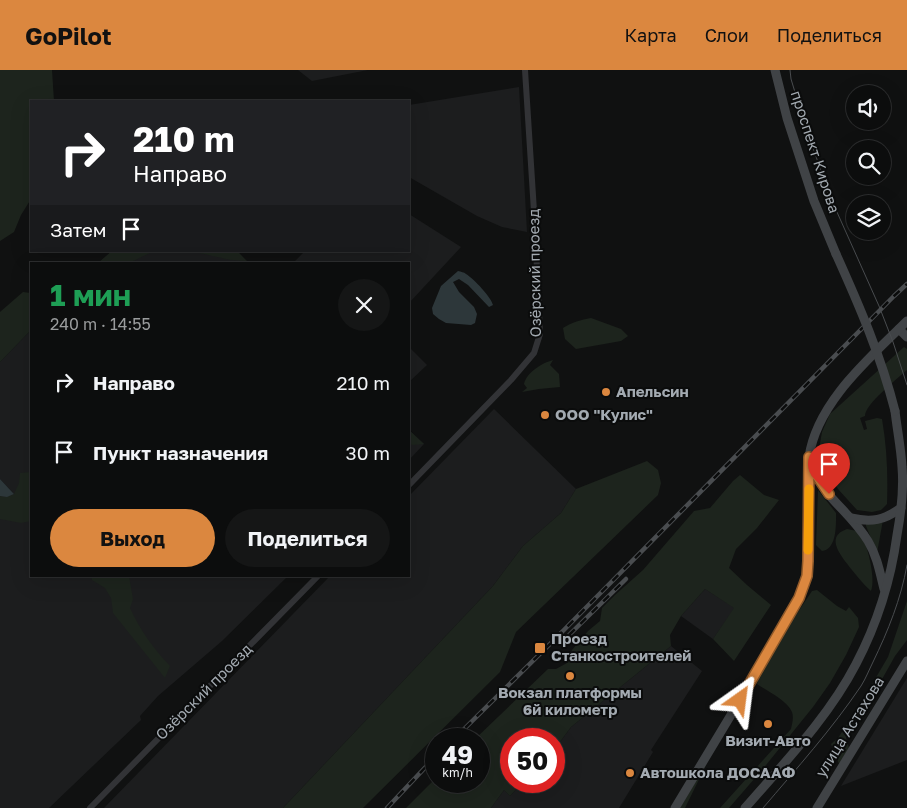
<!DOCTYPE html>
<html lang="ru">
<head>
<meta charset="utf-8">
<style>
	body { margin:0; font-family:"Golos Text",sans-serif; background:#151616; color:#f1f3f6; height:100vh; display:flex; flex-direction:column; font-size:19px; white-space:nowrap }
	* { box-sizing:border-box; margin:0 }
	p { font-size:16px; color:#9a9c9d }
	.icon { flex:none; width:28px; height:28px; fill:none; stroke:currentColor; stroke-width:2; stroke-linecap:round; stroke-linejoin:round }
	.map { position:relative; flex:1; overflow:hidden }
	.sheet { position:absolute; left:30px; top:192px; width:380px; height:315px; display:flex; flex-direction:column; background:#0c0d0d; border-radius:0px; box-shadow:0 5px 20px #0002,0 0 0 1px #2c2d2e }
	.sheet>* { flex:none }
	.banner { position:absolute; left:30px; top:30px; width:380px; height:152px; border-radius:0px; box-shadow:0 5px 20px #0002,0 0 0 1px #2c2d2e; background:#202124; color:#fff; overflow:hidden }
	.fabs { position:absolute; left:846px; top:15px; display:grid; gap:10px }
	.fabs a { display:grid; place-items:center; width:45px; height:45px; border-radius:50%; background:#0c0d0d; box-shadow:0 5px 20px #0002,0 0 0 1px #2c2d2e; font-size:25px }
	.speed { position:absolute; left:425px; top:658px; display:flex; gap:10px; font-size:25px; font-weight:700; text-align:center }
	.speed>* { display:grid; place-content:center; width:65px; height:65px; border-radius:50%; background:#0c0d0d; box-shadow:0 5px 20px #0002,0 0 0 1px #2c2d2e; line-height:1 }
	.speed small { font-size:12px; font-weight:400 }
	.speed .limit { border:8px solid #d22; background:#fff; color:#111 }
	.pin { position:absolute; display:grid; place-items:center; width:42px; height:42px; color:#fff; margin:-51px -21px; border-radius:50% 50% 50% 0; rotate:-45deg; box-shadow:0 0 5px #0007 }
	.pin .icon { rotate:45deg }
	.me { position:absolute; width:55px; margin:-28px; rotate:31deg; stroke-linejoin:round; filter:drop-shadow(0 0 4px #0008) }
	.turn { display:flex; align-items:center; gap:18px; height:105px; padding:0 20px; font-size:22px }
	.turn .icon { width:65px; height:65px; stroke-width:2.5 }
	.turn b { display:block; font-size:35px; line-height:42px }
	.then { display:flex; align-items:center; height:48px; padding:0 20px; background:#0003; gap:10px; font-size:19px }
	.round { display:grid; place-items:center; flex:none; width:52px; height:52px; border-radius:26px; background:#151616 }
	.head { display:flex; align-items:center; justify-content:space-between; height:85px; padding:0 20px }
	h1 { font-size:30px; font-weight:700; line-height:38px; color:#1e9e55 }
	.button { display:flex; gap:10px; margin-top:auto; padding:10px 20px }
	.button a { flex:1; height:58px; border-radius:30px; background:#db873f; color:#111; font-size:20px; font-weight:700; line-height:58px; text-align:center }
	.button a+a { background:#151616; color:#f1f3f6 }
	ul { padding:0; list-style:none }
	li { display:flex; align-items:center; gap:15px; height:70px; padding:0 20px }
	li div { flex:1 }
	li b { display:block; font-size:19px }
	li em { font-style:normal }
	header { display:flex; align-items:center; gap:30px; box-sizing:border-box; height:70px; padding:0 25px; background:#db873f; color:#111 }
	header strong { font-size:24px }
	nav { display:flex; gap:28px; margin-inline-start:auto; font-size:18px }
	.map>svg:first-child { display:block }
</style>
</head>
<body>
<header>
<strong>GoPilot</strong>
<nav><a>Карта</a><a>Слои</a><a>Поделиться</a></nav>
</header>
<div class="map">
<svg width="907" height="738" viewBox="0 0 907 738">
	<rect width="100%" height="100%" fill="#101111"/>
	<g fill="#1c1d1e">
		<path d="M298,0H368L312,11Z"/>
		<path d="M519,17L527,162L502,157L477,146L409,107V35Z"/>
		<path d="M409,144L461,177L409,233V194H292L305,181H409Z"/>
		<path d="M112,181H237L249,194H97Z"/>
		<path d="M31,260V506H288L222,571L158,626L140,646L141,650L49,738H0V426L14,424L0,409V292Z"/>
		<path d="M409,277L427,295L409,312Z"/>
		<path d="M494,339L576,419L561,443L523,476L493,516L283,738H104L330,506H409V426Z"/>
		<path d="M409,360L424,374L409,390Z"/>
		<path d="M705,519L735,538L713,569L681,546Z"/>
		<path d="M671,576L702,601L651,680L653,682L619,738H491L504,720L510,726L524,711H554V680L571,657Z"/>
		<path d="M907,608V690L841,716Z"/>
	</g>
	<g fill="#1d241d">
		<path d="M0,0H52L54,31H31V129L21,145L14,162L0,171Z"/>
		<path d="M112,181H154L131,192L97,194Z"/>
		<path d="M189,181H237L247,191C227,191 208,184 189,181Z"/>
		<path d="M23,222L31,223V260L0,292V242Z"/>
		<path d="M591,248L621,259L628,266L621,271L576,279L565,269L563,258C572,252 581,250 591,248Z"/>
		<path d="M904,277L907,279V300C897,309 865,334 865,346L860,348L864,360L867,359L865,351L877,348L882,349C887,378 888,405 887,434L881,440L872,442L857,440L838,419L825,399L820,387L819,379L822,362L830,344Z"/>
		<path d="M553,290L550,295L559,304L560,317L539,319L522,322L527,318L524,314C527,302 542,293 553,290Z"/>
		<path d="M409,360L424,374L413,375L409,374Z"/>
		<path d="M647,391L658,400L661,413L658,425L516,562L500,602L363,738H283L493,516L523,476L561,443L576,419Z"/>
		<path d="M31,402V451L21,453L0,449V426L7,427L14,424L19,413L20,403Z"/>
		<path d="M740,405L764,425L779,430L757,458L736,479L729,498L747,515L771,535L734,591L713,569L734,538L705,519L681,546L670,565L671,576L571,657L554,680V669H511V711H524L510,726L504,720L491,738H406L436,708V711H479V669H475L548,599H556L567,593L572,580L588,561L600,551L602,538L615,525L643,500L694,441L710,438L733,411Z"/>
		<path d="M818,420L836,443C836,455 837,479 822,481L816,475Z"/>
		<path d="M883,450L877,483L866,456V454Z"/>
		<path d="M847,459L857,461C858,463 861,464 862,467C868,477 876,510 871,521C864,515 858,507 852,500C843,488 823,467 847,459Z"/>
		<path d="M91,506H129L133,529L130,538C140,560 153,578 170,596L165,608L113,543L111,528L105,518L92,510Z"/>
		<path d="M817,520L837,536L846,541L849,537L858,548L859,557L846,585L830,613L813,637L762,700L729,738H720L791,659C792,654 794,648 792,642C787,630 767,621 757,614L759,605L783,564L812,521Z"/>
		<path d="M907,531V570L895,586L867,636L861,633L888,587Z"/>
		<path d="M858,638L863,640L846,668L849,678L839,694L831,674L838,668Z"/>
		<path d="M707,693L685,738H680Z"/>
	</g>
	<g fill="#2d373a">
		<path d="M458,201C461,202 464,202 466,204C474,209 491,227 493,235L489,237L468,215L459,209L453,212L459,222L474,237L477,244L475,253L471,255L446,253L439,249L433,244L432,238L441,216Z"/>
		<path d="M0,409L14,424L7,427L0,426Z"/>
	</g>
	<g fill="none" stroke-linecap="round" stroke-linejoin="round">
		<g stroke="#323336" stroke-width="6">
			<path d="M409,415L511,310L534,283L540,264L535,157L525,0"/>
			<path d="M90,738L318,506"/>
		</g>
		<g stroke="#404346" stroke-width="9">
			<path d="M775,0L787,48L814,131L836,184"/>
			<path d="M899,259L907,267"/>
			<path d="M811,391C816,403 822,416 830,426C843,441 857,453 868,471C877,486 880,503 884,519"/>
			<path d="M851,448C872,453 884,450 901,438"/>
			<path d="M675,738L752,610L799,528L807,507L808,491L809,387C817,332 870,288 907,251"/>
			<path d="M745,738C784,693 828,648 856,594C877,554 891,509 897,465C901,443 904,420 902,397C901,378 897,359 895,341"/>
			<path d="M817,738L907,591"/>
		</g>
		<g stroke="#494c4f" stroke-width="1">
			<path d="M790,0L791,9L801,42L828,122L879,236L893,272L907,315"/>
			<path d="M763,738C797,698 832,659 861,616C866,608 869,600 873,592C888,561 901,529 907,495"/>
		</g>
		<defs>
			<g id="rail">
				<path d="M569,565L626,509"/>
				<path d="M454,669L555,569L894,226L907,214"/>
				<path d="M387,738L436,686"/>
			</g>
		</defs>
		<use href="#rail" stroke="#494c4f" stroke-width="4.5"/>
		<use href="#rail" stroke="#0b0c0c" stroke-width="2.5" stroke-dasharray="8" stroke-linecap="butt"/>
		<path stroke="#404346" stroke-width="9" d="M836,184C859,235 881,286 895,341"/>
	</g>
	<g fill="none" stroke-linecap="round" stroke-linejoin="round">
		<defs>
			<path id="route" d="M740,630L799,528L807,506L808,491L809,387L817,406L829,424"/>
		</defs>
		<use href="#route" stroke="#8e5829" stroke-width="12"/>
		<use href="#route" stroke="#db873f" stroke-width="9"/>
		<path stroke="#f59e0b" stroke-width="9" d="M808,480L809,419"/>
	</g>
	<g fill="#db873f" stroke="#0b0c0c" stroke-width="2">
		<circle cx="606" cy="322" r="5"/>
		<circle cx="545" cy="345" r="5"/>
		<rect x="534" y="572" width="12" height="12" rx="2.5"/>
		<circle cx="570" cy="606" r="5"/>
		<circle cx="768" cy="654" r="5"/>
		<circle cx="630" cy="703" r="5"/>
	</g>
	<g text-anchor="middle" stroke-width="4" stroke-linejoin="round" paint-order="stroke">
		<g font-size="15" fill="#a3aab1" stroke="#0b0c0c">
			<text transform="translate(815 82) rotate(72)" y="5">проспект Кирова</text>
			<text transform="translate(535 203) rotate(-91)" y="5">Озёрский проезд</text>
			<text transform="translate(204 622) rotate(-45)" y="5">Озёрский проезд</text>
			<text transform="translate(850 657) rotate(-58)" y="5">улица Астахова</text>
		</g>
		<g font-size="15" font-weight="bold" fill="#a3aab1" stroke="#0b0c0c" text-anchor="start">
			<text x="616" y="327">Апельсин</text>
			<text x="555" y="350">ООО "Кулис"</text>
			<text x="551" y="574">Проезд<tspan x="551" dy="17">Станкостроителей</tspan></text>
			<text x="570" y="628" text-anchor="middle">Вокзал платформы<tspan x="570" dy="17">6й километр</tspan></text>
			<text x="768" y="676" text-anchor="middle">Визит-Авто</text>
			<text x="640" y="708">Автошкола ДОСААФ</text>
		</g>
	</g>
</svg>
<div class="fabs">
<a><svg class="icon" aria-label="sound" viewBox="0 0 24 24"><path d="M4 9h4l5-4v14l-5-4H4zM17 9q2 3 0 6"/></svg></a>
<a><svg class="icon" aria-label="search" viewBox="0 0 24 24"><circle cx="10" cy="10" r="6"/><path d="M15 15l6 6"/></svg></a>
<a><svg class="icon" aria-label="layers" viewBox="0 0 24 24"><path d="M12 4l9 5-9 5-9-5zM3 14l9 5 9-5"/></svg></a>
</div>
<div class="speed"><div>49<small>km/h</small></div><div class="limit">50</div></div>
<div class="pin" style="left:829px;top:424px;background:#d93025"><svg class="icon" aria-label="arrive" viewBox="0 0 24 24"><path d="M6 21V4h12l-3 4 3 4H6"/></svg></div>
<svg class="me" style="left:740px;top:630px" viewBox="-20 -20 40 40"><path d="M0-17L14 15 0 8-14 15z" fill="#db873f" stroke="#fff" stroke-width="4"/></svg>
<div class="banner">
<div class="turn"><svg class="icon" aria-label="right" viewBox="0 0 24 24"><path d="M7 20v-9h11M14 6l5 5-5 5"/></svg><div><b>210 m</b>Направо</div></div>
<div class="then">Затем<svg class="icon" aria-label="arrive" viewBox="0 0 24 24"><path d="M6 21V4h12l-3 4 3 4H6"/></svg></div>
</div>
<section class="sheet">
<div class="head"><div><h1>1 мин</h1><p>240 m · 14:55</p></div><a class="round"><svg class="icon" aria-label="close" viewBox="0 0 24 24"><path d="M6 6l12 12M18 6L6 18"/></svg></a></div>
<ul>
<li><svg class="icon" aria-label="right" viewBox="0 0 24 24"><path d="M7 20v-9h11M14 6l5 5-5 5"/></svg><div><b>Направо</b></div><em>210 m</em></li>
<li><svg class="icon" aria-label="arrive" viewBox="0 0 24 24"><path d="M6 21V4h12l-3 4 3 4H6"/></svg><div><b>Пункт назначения</b></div><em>30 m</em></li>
</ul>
<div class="button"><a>Выход</a><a>Поделиться</a></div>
</section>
</div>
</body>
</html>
